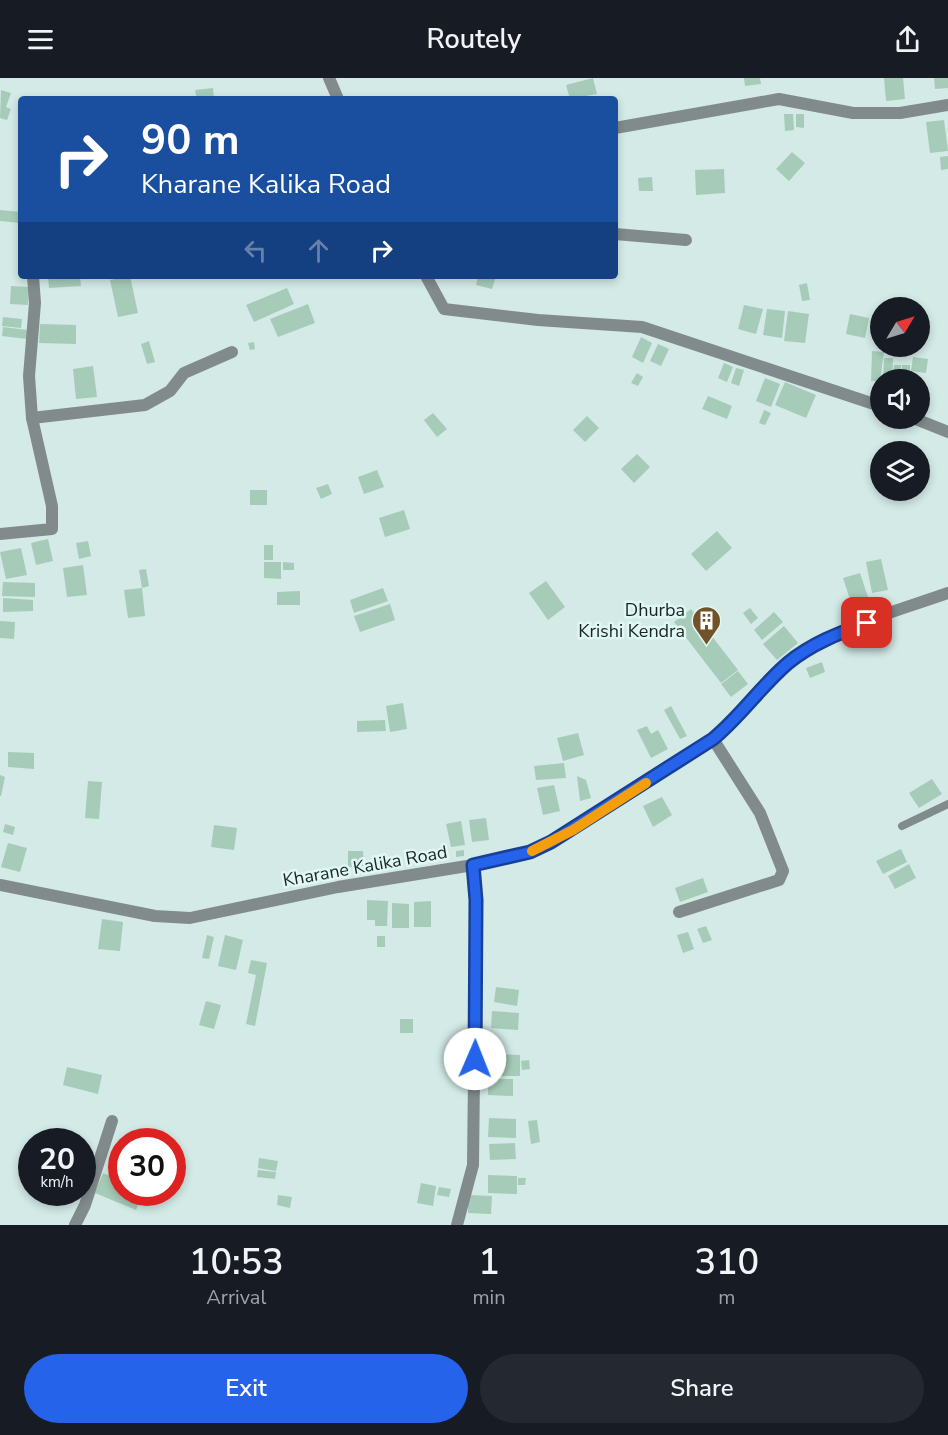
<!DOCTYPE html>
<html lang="en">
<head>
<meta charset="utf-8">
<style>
	body { margin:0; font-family:"Nunito Sans",sans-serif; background:#242831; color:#f1f3f6; height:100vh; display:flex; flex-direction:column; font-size:22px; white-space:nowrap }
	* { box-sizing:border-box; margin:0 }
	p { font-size:20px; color:#9ea1a6 }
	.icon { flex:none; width:33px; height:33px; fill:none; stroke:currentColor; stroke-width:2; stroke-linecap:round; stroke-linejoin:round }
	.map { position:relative; height:1147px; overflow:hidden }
	.panel { display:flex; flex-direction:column; background:#171b24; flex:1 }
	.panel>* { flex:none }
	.top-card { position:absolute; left:18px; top:18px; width:600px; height:183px; border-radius:6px; box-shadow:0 3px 9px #0003; background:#1a4fa0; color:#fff; overflow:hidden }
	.needle { width:39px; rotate:52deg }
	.fabs { position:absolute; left:870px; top:219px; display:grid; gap:12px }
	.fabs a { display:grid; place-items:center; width:60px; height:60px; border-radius:50%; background:#171b24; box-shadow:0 3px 9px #0003; font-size:30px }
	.speed { position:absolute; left:18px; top:1050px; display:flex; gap:12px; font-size:30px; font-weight:700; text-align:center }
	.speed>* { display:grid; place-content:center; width:78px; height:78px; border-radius:50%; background:#171b24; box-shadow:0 3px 9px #0003; line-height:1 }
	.speed small { font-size:15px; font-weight:400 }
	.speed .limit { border:9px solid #d22; background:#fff; color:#111 }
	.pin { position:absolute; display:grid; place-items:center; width:51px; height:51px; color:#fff; margin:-26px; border-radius:12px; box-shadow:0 3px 9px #0006 }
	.me { position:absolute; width:66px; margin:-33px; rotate:1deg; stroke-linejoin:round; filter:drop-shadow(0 0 4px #0008) }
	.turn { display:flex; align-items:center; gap:21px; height:126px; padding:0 24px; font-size:27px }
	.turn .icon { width:78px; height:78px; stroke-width:2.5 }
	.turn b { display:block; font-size:42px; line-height:51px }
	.lanes { display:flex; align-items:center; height:57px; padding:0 24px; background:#0003; justify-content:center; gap:30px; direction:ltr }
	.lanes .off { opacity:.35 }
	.eta { display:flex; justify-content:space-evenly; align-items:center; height:102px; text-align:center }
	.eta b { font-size:36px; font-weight:600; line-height:42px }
	.primary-button { display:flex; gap:12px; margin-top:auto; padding:12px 24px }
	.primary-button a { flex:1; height:69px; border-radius:36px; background:#2563eb; color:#fff; font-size:24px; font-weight:600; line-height:69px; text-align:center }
	.primary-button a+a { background:#242831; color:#f1f3f6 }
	header { display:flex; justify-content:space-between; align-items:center; height:78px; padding:0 24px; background:#171b24; font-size:27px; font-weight:600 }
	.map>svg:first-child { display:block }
</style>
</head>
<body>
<header><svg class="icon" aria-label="menu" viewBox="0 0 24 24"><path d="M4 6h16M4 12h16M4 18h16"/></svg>Routely<svg class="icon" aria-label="share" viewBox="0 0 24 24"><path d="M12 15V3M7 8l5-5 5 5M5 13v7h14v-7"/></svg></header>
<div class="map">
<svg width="948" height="1147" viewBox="0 0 948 1147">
	<rect width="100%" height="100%" fill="#d3eae7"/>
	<g fill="#a6ccb9">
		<path d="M593,0L597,16L570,21L566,7Z"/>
		<path d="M744,0H760L761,6L745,8Z"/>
		<path d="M884,0H903L905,21L886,23Z"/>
		<path d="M934,0H948V10L935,11Z"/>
		<path d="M213,10L214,21H197L195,12Z"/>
		<path d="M1,12L11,15L6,29L11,31L7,42L0,40Z"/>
		<path d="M784,36H793L794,52L785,53Z"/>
		<path d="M796,36H804V50L796,49Z"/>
		<path d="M944,42L948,73L930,75L926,44Z"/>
		<path d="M792,74L805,85L789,103L776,91Z"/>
		<path d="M948,78V91L941,92L940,79Z"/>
		<path d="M724,91L725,115L696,117L695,92Z"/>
		<path d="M652,99L653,113H639L638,100Z"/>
		<path d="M0,132L21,134V145L0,143Z"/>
		<path d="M48,198H80L81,208L49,210Z"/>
		<path d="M130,198L138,235L118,239L110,202Z"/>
		<path d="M478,198H496L492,211L476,207Z"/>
		<path d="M807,205L810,222L802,223L799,207Z"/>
		<path d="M11,208L29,209L28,227L10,226Z"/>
		<path d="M287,210L294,226L254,244L246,227Z"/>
		<path d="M308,226L315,245L278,259L270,241Z"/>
		<path d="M744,227L763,231L756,256L738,251Z"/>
		<path d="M767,231L785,233L782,260L763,257Z"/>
		<path d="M788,233L809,236L805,265L784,263Z"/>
		<path d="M850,236L869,240L865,260L846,256Z"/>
		<path d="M3,239L22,241L21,250L2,248Z"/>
		<path d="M40,246L76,247V266L39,265Z"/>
		<path d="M3,249L28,252L27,261L2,258Z"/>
		<path d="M641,259L652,265L643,285L632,279Z"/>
		<path d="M149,263L155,284L147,286L141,266Z"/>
		<path d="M254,264L255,271L250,272L248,265Z"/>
		<path d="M658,266L669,271L661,288L650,283Z"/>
		<path d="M872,273L884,274L880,303H871Z"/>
		<path d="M913,279L928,281L926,295L911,293Z"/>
		<path d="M884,280H893L892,302H883Z"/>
		<path d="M724,285L733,289L727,304L718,300Z"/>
		<path d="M894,287H901L900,302H893Z"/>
		<rect x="902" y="287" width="8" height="15"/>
		<path d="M93,288L97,319L76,321L73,291Z"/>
		<path d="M736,290L744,292L739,308L731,305Z"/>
		<path d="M637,295L643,299L638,308L631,305Z"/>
		<path d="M765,300L780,306L771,329L756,323Z"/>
		<path d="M785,304L816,317L806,340L775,327Z"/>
		<path d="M708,318L732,328L727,341L702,331Z"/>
		<path d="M764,332L771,335L765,347L759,345Z"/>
		<path d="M433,335L447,351L437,359L424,342Z"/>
		<path d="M587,338L599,350L585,364L573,352Z"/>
		<path d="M637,376L650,389L634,405L621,391Z"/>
		<path d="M377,392L384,409L364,416L358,399Z"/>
		<path d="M328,406L332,416L321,421L316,410Z"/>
		<rect x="250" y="412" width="17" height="15"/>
		<path d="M404,432L410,451L385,459L379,440Z"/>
		<path d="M717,453L732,470L706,493L691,476Z"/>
		<path d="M48,461L53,483L36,487L31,465Z"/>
		<path d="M88,463L91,478L79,481L76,465Z"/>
		<rect x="264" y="467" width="9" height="15"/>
		<path d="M21,470L27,497L6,501L0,474Z"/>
		<path d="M881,481L888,512L872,515L866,484Z"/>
		<path d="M264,484H281V501L264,500Z"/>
		<path d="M283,484L294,485V492H283Z"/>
		<path d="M83,487L87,517L67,519L63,490Z"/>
		<path d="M146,491L149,508L142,510L139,492Z"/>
		<path d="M860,495L869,522L852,528L843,500Z"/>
		<path d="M546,503L565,529L548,542L529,515Z"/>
		<path d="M3,504L35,505V519L2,518Z"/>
		<path d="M142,510L145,538L128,540L124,512Z"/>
		<path d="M383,510L388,523L354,535L350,522Z"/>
		<path d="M300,513V527H277V514Z"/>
		<path d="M3,520L33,522V533L3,534Z"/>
		<path d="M390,526L395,542L360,554L354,538Z"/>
		<path d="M750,530L758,540L751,546L743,535Z"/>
		<path d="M691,531L738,592L721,605L674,544Z"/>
		<path d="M774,534L783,544L762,562L754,552Z"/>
		<path d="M0,543L15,544L14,561L0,560Z"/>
		<path d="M784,548L798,565L777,582L763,566Z"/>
		<path d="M822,584L825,594L810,600L806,590Z"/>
		<path d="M738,593L748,606L731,619L721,606Z"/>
		<path d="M403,625L407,651L390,654L386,628Z"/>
		<path d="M671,628L687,658L680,661L664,632Z"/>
		<path d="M385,642L386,653L357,654V643Z"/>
		<path d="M647,648L651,656L658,652L668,671L651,680L637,652Z"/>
		<path d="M578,655L584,677L563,683L557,660Z"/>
		<path d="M8,674L34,675V691L8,689Z"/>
		<path d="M564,685L566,700L536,702L534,688Z"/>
		<path d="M0,697L5,699L1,718H0Z"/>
		<path d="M577,698L586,702L591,720L580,723Z"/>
		<path d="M932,701L942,716L919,730L909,715Z"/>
		<path d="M88,703L102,704L99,741L85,740Z"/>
		<path d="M554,707L560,733L543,737L537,710Z"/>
		<path d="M662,719L672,737L653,749L643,728Z"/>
		<path d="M486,740L489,762L472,764L469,742Z"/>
		<path d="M461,743L465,767L451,769L446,746Z"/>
		<path d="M5,746L15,749L13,757L3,754Z"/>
		<path d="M214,747L237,750L234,772L211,769Z"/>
		<path d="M8,765L27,770L20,794L1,789Z"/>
		<path d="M901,771L907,784L883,796L876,783Z"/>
		<path d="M464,772V778L456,779V773Z"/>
		<path d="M348,773H363L364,788L348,789Z"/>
		<path d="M909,786L916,800L895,811L888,798Z"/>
		<path d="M703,800L708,814L680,824L675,810Z"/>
		<path d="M367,822L388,823L387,848H375V842H367Z"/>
		<path d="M431,823V849H414V824Z"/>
		<path d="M392,825L409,826V850H392Z"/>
		<path d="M102,841L123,844L120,873L98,871Z"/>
		<path d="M706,848L712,862L703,865L697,851Z"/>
		<path d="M688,854L694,871L683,875L677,857Z"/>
		<path d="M207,857L214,859L209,881L202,880Z"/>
		<path d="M225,857L243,862L236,892L218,888Z"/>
		<rect x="377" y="858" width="8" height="11"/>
		<path d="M251,882L267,885L255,948L246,946L256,897L248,895Z"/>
		<path d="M496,909L519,912L517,928L494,924Z"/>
		<path d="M206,923L221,927L214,951L199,947Z"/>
		<path d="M492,933L519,935L518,952L491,950Z"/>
		<rect x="400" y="941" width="13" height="14"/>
		<path d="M490,976L520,977V998H490Z"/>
		<path d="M529,982L530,991L522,992L521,983Z"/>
		<path d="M67,989L102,997L98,1016L63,1007Z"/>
		<path d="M488,1001H513V1018L488,1017Z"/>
		<path d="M489,1040L516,1041V1060L488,1059Z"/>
		<path d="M537,1042L540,1064L531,1066L528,1043Z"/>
		<path d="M515,1065L516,1081L490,1082L489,1066Z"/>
		<path d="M259,1080L278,1083L276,1093L258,1090Z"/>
		<path d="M258,1092L276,1094L275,1101L257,1099Z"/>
		<path d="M103,1095L122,1103V1114H143L136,1132L95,1115Z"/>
		<path d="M488,1097L517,1098V1116L488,1115Z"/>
		<path d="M518,1100H526L525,1107H518Z"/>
		<path d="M421,1105L436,1108L433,1128L417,1125Z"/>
		<path d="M439,1109L451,1111L449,1119L437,1117Z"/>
		<path d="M278,1117L292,1119L290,1130L277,1127Z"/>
		<path d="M468,1117L492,1118L491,1136L468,1135Z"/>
	</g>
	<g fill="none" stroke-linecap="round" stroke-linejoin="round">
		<path stroke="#828b8c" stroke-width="8" d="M902,748L948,726"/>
		<g stroke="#828b8c" stroke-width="12">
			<path d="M329,0L338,21"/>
			<path d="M615,50L779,21L853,35H900L948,27"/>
			<path d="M615,156L686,162"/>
			<path d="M426,198L444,231L538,242L642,249L880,328"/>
			<path d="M32,340L29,298L35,225L33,198"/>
			<path d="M913,340L948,354"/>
			<path d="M0,456L52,451V428L32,340L145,327L170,313L184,295L232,274"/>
			<path d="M679,834L779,802L783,793L760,735L713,661"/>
			<path d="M75,1147L85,1127L112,1043"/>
			<path d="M457,1147L473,1087L476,822L473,787"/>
		</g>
		<path stroke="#828b8c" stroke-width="12" d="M0,807L155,838L190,840L338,809L473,787L529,774L551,764L713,661C741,638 761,609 788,586C832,549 895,534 948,515"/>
	</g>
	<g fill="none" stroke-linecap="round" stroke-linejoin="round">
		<defs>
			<path id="route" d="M475,981L476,822L473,787L530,774L551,764L713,661C741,638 761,608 788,585C811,566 839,555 867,545"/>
		</defs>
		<use href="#route" stroke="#184099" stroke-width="15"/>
		<use href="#route" stroke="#2563eb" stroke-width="10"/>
		<path stroke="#f59e0b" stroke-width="10" d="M532,773L573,752L646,705"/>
	</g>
	<defs>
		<symbol id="building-pin" viewBox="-11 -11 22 30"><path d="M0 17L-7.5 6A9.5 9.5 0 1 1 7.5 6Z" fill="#725228" stroke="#e0f8f4"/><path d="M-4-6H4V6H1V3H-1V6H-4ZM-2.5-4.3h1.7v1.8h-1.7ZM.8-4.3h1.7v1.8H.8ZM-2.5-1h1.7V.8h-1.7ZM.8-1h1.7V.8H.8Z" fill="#fff"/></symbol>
	</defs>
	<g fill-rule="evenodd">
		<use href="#building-pin" x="690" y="526" width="33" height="45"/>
	</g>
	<g text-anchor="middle" stroke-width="5" stroke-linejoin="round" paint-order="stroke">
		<g font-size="18" fill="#1b2423" stroke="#e0f8f4" text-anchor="end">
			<text x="685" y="538">Dhurba<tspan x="685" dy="21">Krishi Kendra</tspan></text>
		</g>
		<g font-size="18" fill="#1b2423" stroke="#e0f8f4">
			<text transform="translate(365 788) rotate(-10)" y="6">Kharane Kalika Road</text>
		</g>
	</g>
</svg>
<div class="fabs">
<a><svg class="needle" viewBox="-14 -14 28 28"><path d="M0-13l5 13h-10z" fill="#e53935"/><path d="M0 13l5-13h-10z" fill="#9ea1a6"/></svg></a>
<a><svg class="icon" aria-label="sound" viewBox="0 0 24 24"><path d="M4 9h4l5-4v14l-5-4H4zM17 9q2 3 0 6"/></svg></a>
<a><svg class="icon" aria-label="layers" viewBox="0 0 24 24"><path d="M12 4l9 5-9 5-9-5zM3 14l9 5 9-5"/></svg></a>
</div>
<div class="speed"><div>20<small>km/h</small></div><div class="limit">30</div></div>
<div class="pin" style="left:867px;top:545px;background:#d93025"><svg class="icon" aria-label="arrive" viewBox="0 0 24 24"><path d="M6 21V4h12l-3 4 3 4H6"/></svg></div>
<svg class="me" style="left:475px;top:981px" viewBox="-20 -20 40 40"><circle r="19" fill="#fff"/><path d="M0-13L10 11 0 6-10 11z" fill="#2563eb"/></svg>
<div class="top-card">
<div class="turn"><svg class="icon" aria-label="right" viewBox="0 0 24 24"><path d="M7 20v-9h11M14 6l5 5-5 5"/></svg><div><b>90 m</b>Kharane Kalika Road</div></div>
<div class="lanes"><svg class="icon off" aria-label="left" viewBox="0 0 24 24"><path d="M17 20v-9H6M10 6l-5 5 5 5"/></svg><svg class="icon off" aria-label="ahead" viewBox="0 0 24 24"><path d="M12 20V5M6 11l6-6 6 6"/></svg><svg class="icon" aria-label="right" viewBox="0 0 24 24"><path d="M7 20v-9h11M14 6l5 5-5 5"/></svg></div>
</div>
</div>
<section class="panel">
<div class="eta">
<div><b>10:53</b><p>Arrival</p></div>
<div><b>1</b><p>min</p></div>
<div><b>310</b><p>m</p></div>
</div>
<div class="primary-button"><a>Exit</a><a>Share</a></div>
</section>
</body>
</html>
